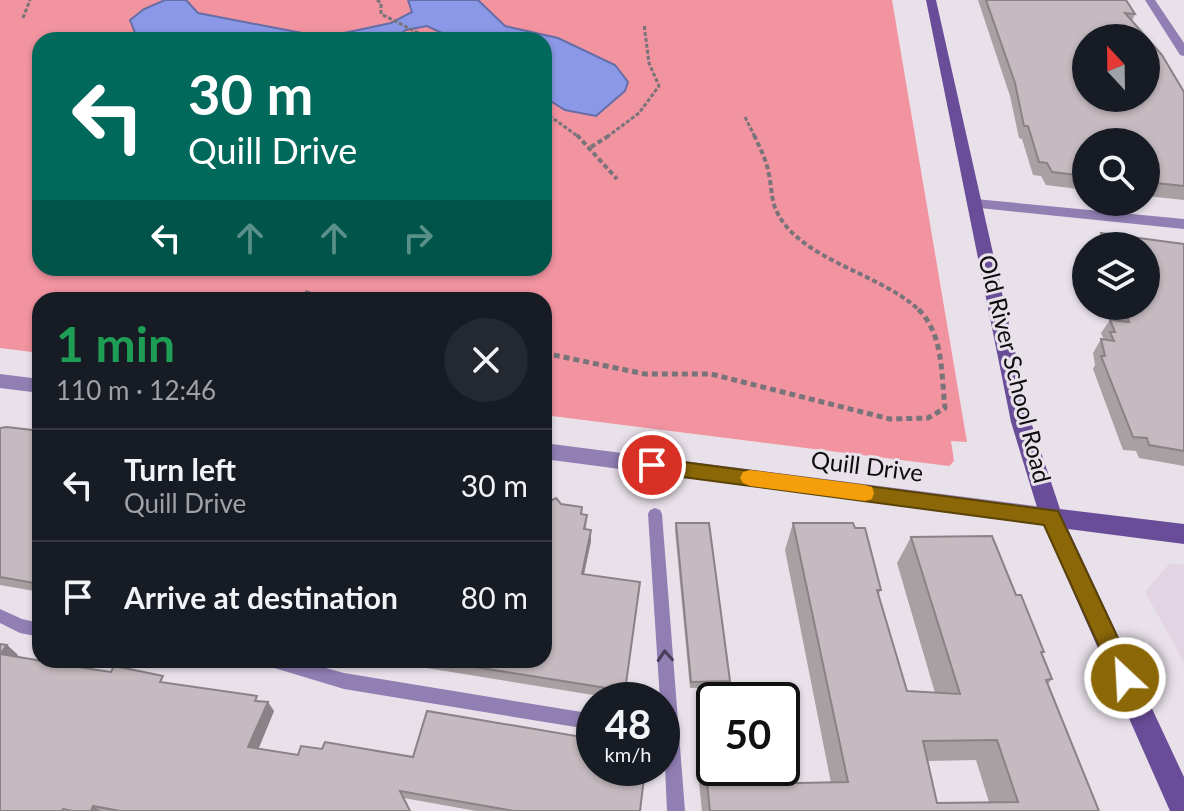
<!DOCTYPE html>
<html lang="en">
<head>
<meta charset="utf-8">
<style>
	body { margin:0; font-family:Lato,sans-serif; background:#242831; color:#f1f3f6; height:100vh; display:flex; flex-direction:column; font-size:30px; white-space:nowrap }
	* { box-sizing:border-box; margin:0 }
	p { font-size:26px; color:#9ea1a6 }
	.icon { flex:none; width:44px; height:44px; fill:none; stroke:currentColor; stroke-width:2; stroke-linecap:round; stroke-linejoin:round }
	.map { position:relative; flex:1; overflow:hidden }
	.details { position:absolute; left:32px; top:292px; width:520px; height:376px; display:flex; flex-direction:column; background:#171b24; border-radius:24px; box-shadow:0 2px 6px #0004 }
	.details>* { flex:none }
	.banner { position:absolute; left:32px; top:32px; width:520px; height:244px; border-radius:24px; box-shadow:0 2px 6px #0004; background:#00695c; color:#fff; overflow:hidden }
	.needle { width:52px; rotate:338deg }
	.controls { position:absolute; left:1072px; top:24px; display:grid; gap:16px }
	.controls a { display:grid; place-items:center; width:88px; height:88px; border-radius:50%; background:#171b24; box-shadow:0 2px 6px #0004; font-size:40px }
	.speed { position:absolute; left:576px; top:682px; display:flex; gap:16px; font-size:40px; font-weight:700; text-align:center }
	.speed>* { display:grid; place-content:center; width:104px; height:104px; border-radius:50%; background:#171b24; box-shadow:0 2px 6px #0004; line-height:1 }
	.speed small { font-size:20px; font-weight:400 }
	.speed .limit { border:4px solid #111; border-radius:12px; background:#fff; color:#111 }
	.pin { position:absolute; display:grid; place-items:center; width:68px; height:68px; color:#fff; margin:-34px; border:4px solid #fff; border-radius:50%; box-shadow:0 2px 8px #0007 }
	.me { position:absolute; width:88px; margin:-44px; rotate:335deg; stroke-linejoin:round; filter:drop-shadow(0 0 6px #0008) }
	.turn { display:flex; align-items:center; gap:28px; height:168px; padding:0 24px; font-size:36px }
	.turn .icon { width:104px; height:104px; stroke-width:2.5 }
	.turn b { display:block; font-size:56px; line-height:68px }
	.lanes { display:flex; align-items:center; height:76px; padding:0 24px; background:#0003; justify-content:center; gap:40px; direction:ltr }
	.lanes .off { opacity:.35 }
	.round { display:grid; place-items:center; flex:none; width:84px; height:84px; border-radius:42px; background:#242831 }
	.summary { display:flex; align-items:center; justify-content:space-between; height:136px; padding:0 24px }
	h1 { font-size:48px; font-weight:700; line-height:60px; color:#1e9e55 }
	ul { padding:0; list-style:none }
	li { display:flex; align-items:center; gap:24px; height:112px; padding:0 24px; border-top:2px solid #363941 }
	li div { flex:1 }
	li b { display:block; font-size:30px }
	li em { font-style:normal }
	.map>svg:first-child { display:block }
</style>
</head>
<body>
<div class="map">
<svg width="1184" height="811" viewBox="0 0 1184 811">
	<rect width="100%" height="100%" fill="#e9e1ea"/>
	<path fill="#e2d4e3" d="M1170,563L1184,565V662L1145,592Z"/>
	<path fill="#f293a0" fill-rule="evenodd" d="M0,0H892L967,442L951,441L954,461L949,466L544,415V300H40V353L0,348ZM40,40H544V268H40Z"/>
	<path fill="#8a98e7" stroke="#656ea6" stroke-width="2" d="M165,0H186L198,13L302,33H344L391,23L412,12L408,0H478L505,26L558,38L615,65L628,82L625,91L596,116L565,110L544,97V40H457L427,26L406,30L391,40H138L130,20L144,9Z"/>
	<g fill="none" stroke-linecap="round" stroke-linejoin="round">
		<g stroke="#79747a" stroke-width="3" stroke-dasharray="4 2" stroke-linecap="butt">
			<path d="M377,0L381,3V14L432,40"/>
			<path d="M23,18L30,0"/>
			<path d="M544,112L579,137"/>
			<path d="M745,117L755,137"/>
			<path d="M607,137L639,113L659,86L649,63L644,24"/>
		</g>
		<g stroke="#79747a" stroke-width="4" stroke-dasharray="5 3" stroke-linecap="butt">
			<path d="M577,135L617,179"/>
			<path d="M754,135C760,148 767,161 769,175C772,188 771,201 777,212C800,260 880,273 919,310"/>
			<path d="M591,147L610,135"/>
			<path d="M305,292L336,300"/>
		</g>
		<path stroke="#79747a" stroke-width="5" stroke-dasharray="6 4" stroke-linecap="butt" d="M544,353L645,374H711L890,419L928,418L945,408C941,374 944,333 917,308"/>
		<g fill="#917fb4" fill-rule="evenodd">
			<path d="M655,508L660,510L662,514L685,811H667L662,700H660L648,514L650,510Z"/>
			<path d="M0,609L22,619L40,623V637L20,633L0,623Z"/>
			<path d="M263,660H297L344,673L594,714V730L344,689L271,667L266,665Z"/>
		</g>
		<g fill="#917fb4" fill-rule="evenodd">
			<path d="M1145,0H1155L1184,43V56L1180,55Z"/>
			<path d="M975,199L1184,219V229L970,207L967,204Z"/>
			<path d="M0,374L40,379V393L0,388Z"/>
			<path d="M544,443L1051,508L1059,510L1062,517L1059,524L1051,526L544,459Z"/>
		</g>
		<path fill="#6a4d99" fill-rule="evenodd" d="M926,0H936L1031,422L1060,509L1184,524V544L1068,529L1184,777V811H1170L1040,517L1011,422Z"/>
	</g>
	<g fill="#a9a0a4" fill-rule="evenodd">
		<path d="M978,0H1126L1135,14L1132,21L1184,92V200L1146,196V142H1086V190L1046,185L1041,176L1033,175L1022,139L1019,138L1010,96Z"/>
		<path d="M1101,233L1184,244V466L1139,458L1136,451L1123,450L1093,369L1095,365L1093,353L1101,339L1104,340L1101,333L1110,320H1116L1112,306H1146V246H1093Z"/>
		<path d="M0,428L40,431V592L0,585Z"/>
		<path d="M561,504L582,507V514L587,515L586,530H591V541L584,574L639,592L624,700L377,660H544Z"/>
		<path d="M676,523L730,681L728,687L690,688L675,530Z"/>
		<path d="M793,523L881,590L878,595L907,691L935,693L897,563L911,537L1016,595L1044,652L1042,654L1052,679L1048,684L1099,811H702L697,764L703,744L751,784L831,783L785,550ZM976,760L989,802L937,803L928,761Z"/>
		<path d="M7,645L18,655L16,657L169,683L261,701L274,711L258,748L298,755L322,749L617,774L640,811H476L404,798L410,811H0Z"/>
	</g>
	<g fill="#8a8286">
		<path d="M591,530V541L582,583V574Z"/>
		<path d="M7,645L18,655L12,664L0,654Z"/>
		<path d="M268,702L274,711L256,755L248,747Z"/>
		<path d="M93,806L101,811H91Z"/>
	</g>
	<g fill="#c5babf" stroke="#8a8286" stroke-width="2" fill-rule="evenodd">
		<path d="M986,0H1126L1135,14L1125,13L1162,55L1184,92V186L1146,182V142H1086V176L1052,172L1047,163L1039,162L1028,126H1024L1015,83ZM1086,38H1146V98H1086Z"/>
		<path d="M1101,233L1184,244V451L1149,445L1147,438L1133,437L1101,356H1105L1101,339L1114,341L1110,332H1115L1110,320L1129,322L1124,306H1146V246H1105Z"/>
		<path d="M7,427L40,431V584L0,577V428Z"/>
		<path d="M556,498L561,504L582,507L581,514L587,515L584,529L591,530L582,574L640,582L625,691L431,660H544V504Z"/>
		<path d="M676,523H709L730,681L691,682Z"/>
		<path d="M793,523H853L855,528H865L881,590H877L907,691L960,694L911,537L992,536L1016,595H1021L1044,652H1041L1052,679L1046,680L1099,811H710L703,744H714V768H748L751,784L848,782ZM997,740L1018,802L937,803L923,741Z"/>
		<path d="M0,644L7,645L0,654L97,670L111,672L114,666L139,671L163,676L160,682L257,696L255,701L268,702L248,747L298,755L301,746L322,749L325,742L413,757L427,711L594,739V768H617L616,774L644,778L640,811H514L400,791L410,811H120L93,806L91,811H72L63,809L62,811H0Z"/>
	</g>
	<defs><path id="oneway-chevron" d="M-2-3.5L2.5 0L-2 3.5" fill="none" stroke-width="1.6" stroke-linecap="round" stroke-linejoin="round" transform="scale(2)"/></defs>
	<use stroke="#4a4059" href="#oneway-chevron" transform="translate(665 656) rotate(-94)"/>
	<path fill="#8b6707" stroke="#5a4305" stroke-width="2" d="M652,458L1058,511L1133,670L1137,678L1133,686L1125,689L1117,686L1044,525L652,473L645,471L642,465L645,460Z"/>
	<path fill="#f59e0b" d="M750,470L865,485L872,487L874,493L872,499L865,501L750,486L743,483L740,478L743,472Z"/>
	<g text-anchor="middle" stroke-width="6" stroke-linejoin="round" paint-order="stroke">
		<g font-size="24" fill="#0f0c0f" stroke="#e9e1ea">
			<text transform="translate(1014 369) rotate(76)" y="8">Old River School Road</text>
			<text transform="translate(867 467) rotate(7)" y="8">Quill Drive</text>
		</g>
	</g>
</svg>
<div class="controls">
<a><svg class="needle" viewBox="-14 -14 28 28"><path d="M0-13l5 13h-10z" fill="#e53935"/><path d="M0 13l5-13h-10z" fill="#9ea1a6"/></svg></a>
<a><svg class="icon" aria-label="search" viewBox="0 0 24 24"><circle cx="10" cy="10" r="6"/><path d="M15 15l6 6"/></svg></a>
<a><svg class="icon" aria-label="layers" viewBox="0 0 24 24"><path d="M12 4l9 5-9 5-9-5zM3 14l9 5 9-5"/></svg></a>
</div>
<div class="speed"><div>48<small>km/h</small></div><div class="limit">50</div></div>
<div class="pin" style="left:652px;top:465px;background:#d93025"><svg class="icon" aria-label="arrive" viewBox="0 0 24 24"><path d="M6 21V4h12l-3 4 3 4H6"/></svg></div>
<svg class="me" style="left:1125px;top:678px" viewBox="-20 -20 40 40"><circle r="17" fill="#8b6707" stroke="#fff" stroke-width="3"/><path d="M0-11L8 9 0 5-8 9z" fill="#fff"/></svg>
<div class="banner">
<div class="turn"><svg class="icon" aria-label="left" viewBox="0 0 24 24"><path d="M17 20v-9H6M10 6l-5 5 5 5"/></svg><div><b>30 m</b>Quill Drive</div></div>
<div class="lanes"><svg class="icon" aria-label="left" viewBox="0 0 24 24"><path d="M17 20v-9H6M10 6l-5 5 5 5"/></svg><svg class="icon off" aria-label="ahead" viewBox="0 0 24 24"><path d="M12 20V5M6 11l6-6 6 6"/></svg><svg class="icon off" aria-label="ahead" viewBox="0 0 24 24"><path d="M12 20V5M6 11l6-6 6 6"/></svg><svg class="icon off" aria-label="right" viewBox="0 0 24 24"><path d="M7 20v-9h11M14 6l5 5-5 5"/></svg></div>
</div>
<section class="details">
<div class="summary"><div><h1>1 min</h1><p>110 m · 12:46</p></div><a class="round"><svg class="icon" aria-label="close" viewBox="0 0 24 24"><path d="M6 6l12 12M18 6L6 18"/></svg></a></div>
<ul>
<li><svg class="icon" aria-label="left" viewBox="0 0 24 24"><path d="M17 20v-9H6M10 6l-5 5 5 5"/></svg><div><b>Turn left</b><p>Quill Drive</p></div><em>30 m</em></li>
<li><svg class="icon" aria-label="arrive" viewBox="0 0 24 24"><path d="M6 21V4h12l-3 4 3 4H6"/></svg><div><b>Arrive at destination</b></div><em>80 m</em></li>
</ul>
</section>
</div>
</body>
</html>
